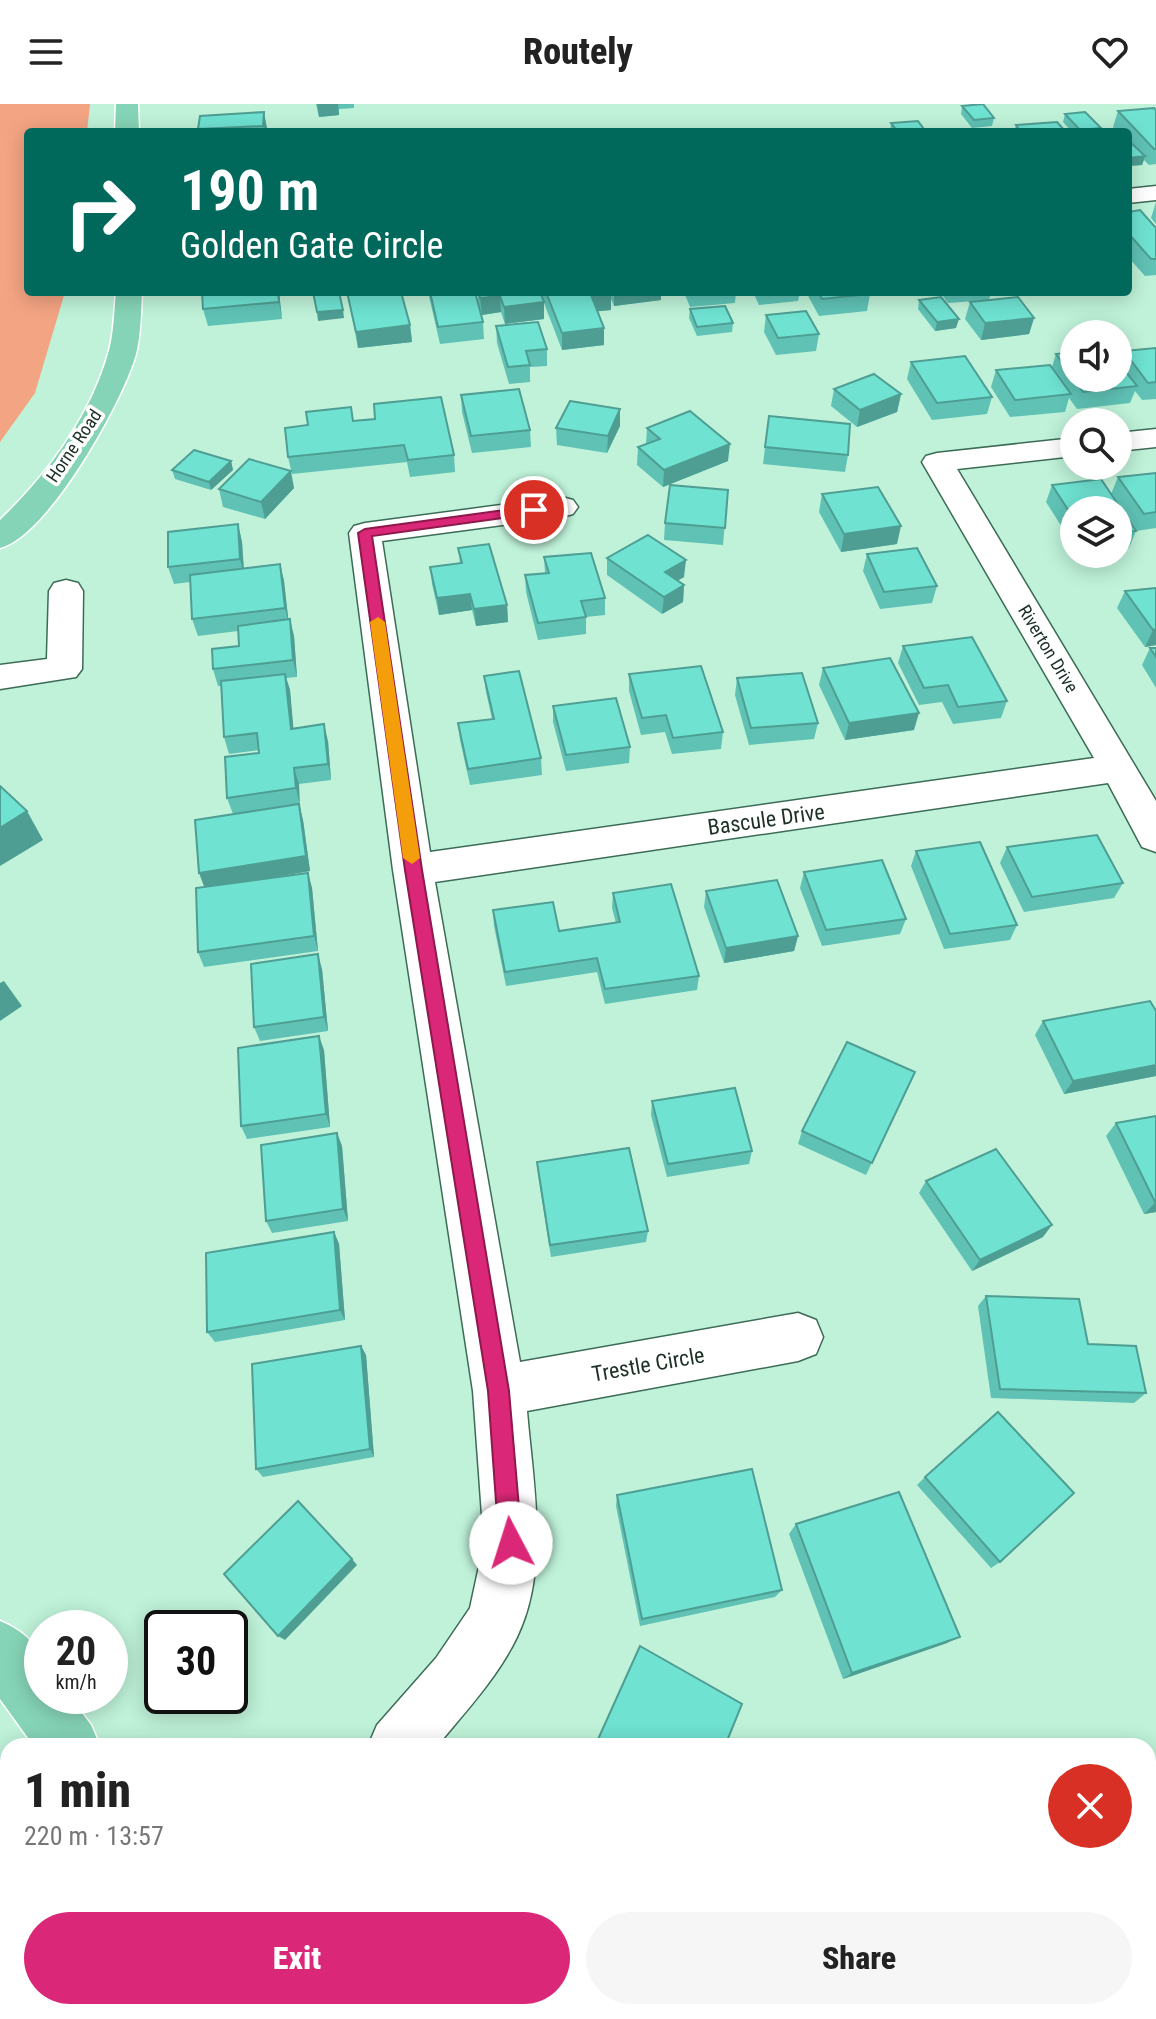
<!DOCTYPE html>
<html lang="en">
<head>
<meta charset="utf-8">
<style>
	body { margin:0; font-family:"Roboto Condensed",sans-serif; background:#f6f6f6; color:#222; height:100vh; display:flex; flex-direction:column; font-size:30px; white-space:nowrap }
	* { box-sizing:border-box; margin:0 }
	p { font-size:26px; color:#767676 }
	.icon { flex:none; width:44px; height:44px; fill:none; stroke:currentColor; stroke-width:2; stroke-linecap:round; stroke-linejoin:round }
	.map { position:relative; flex:1; overflow:hidden }
	.side { position:absolute; left:0px; top:1634px; width:1156px; height:282px; display:flex; flex-direction:column; background:#fff; border-radius:24px 24px 0 0; box-shadow:0 4px 20px #0003 }
	.side>* { flex:none }
	.hud { position:absolute; left:24px; top:24px; width:1108px; height:168px; border-radius:8px; box-shadow:0 4px 20px #0003; background:#00695c; color:#fff; overflow:hidden }
	.buttons { position:absolute; left:1060px; top:216px; display:grid; gap:16px }
	.buttons a { display:grid; place-items:center; width:72px; height:72px; border-radius:50%; background:#fff; box-shadow:0 4px 20px #0003; font-size:40px }
	.speed { position:absolute; left:24px; top:1506px; display:flex; gap:16px; font-size:40px; font-weight:700; text-align:center }
	.speed>* { display:grid; place-content:center; width:104px; height:104px; border-radius:50%; background:#fff; box-shadow:0 4px 20px #0003; line-height:1 }
	.speed small { font-size:20px; font-weight:400 }
	.speed .limit { border:4px solid #111; border-radius:12px; background:#fff; color:#111 }
	.pin { position:absolute; display:grid; place-items:center; width:68px; height:68px; color:#fff; margin:-34px; border:4px solid #fff; border-radius:50%; box-shadow:0 2px 8px #0007 }
	.me { position:absolute; width:88px; margin:-44px; rotate:355deg; stroke-linejoin:round; filter:drop-shadow(0 0 6px #0008) }
	.turn { display:flex; align-items:center; gap:28px; height:168px; padding:0 24px; font-size:36px }
	.turn .icon { width:104px; height:104px; stroke-width:2.5 }
	.turn b { display:block; font-size:56px; line-height:68px }
	.round { display:grid; place-items:center; flex:none; width:84px; height:84px; border-radius:42px; background:#f6f6f6 }
	.overview { display:flex; align-items:center; justify-content:space-between; height:136px; padding:0 24px }
	h1 { font-size:48px; font-weight:800; line-height:60px }
	.primary-button { display:flex; gap:16px; margin-top:auto; padding:16px 24px }
	.primary-button a { flex:1; height:92px; border-radius:48px; background:#db2777; color:#fff; font-size:32px; font-weight:800; line-height:92px; text-align:center }
	.primary-button a+a { background:#f6f6f6; color:#222 }
	header { display:flex; justify-content:space-between; align-items:center; height:104px; padding:0 24px; background:#fff; font-size:36px; font-weight:800 }
	.map>svg:first-child { display:block }
</style>
</head>
<body>
<header><svg class="icon" aria-label="menu" viewBox="0 0 24 24"><path d="M4 6h16M4 12h16M4 18h16"/></svg>Routely<svg class="icon" aria-label="heart" viewBox="0 0 24 24"><path d="M12 20l-8-8c-3-5 5-10 8-4 3-6 11-1 8 4z"/></svg></header>
<div class="map">
<svg width="1156" height="1915" viewBox="0 0 1156 1915">
	<rect width="100%" height="100%" fill="#bff2d9"/>
	<path fill="#f3a483" d="M0,0H90L87,28H28V188H65L35,289L0,338Z"/>
	<g fill="none" stroke-linecap="round" stroke-linejoin="round">
		<defs>
			<g id="minor">
				<path d="M1156,82V96L1128,99V85Z"/>
				<path d="M1156,325V343L1118,347V329Z"/>
				<path d="M1074,334V352L957,365L1156,697V748L1142,743L1108,679L435,778L520,1258L798,1209L816,1216L823,1233L816,1250L798,1257L527,1307C533,1379 550,1465 517,1533C498,1573 465,1608 437,1642H368L377,1621L436,1554L470,1504L484,1439L473,1287L393,766L349,429L354,422L365,419L562,393L573,396L578,403L573,410L562,413L382,437L430,748L1094,654L922,358L926,352L937,349Z"/>
				<path d="M66,476L78,479L83,487L82,565L76,573L0,585V561L47,555L49,487L54,479Z"/>
				<path d="M8,1695V1761L0,1765V1699Z"/>
			</g>
			<g id="major">
				<path d="M116,0H138L139,28H115Z"/>
				<path d="M116,188H142C141,208 141,230 136,250C123,297 48,432 0,444V416C47,371 90,313 108,250C114,230 114,208 116,188Z"/>
				<path d="M0,1517C40,1534 42,1553 42,1592H69L91,1621L100,1642H34L0,1595Z"/>
				<path d="M231,1908H299L302,1915H234Z"/>
			</g>
		</defs>
		<use href="#minor" stroke="#3c6b56" stroke-width="3"/>
		<use href="#major" stroke="#fff" stroke-width="3"/>
		<use href="#minor" fill="#fff" fill-rule="evenodd"/>
		<use href="#major" fill="#86d4b7" fill-rule="evenodd"/>
	</g>
	<g fill="#5fc2b5">
		<path d="M316,0H354V4L339,5V11L319,13Z"/>
		<path d="M962,2L994,14L992,22L972,24L961,10Z"/>
		<path d="M1156,6V60L1149,61L1144,56L1142,61L1128,62V28H1117L1113,23L1118,7Z"/>
		<path d="M264,8L267,28H199L198,25Z"/>
		<path d="M1065,10L1101,24L1100,28H1072L1063,18Z"/>
		<path d="M891,19L926,28H890Z"/>
		<path d="M1016,21L1066,28H1014Z"/>
		<path d="M1156,98V120L1151,114Z"/>
		<path d="M1128,108L1156,124V171L1145,172L1128,153Z"/>
		<path d="M202,188H279L282,215L208,222L203,205Z"/>
		<path d="M347,188L410,221L412,238L358,244Z"/>
		<path d="M428,188H475L483,218L484,235L440,240Z"/>
		<path d="M478,188H540L541,190V188H661V196L614,202L611,195V206L597,207L604,241L562,246L544,199V215L505,220L501,208L482,211L478,200Z"/>
		<path d="M684,188H736L735,199L690,203Z"/>
		<path d="M753,188H800L798,197L759,201Z"/>
		<path d="M806,188H869L870,190L867,207L819,212Z"/>
		<path d="M940,188H991L989,196L948,199Z"/>
		<path d="M919,196L956,224L935,227L918,205Z"/>
		<path d="M970,198L1034,214L1029,230L981,236L965,215Z"/>
		<path d="M690,205L733,219L732,228L697,232L689,214Z"/>
		<path d="M766,211L819,230L816,247L776,251L764,228Z"/>
		<path d="M496,222L547,245V262L530,263V278L509,280L497,239Z"/>
		<path d="M1156,244V295L1142,296L1135,287L1130,299L1077,305L1069,294L1065,308L1010,313L991,283L996,266L1052,263L1056,250L1120,260L1124,247Z"/>
		<path d="M911,258L992,293L987,310L932,316L907,275Z"/>
		<path d="M834,285L901,290L897,308L857,323L831,302Z"/>
		<path d="M461,291L530,326L531,343L472,349L462,308Z"/>
		<path d="M769,312L848,351L845,368L763,360Z"/>
		<path d="M354,317L454,351L455,368L410,373L407,358L292,370L288,353Z"/>
		<path d="M620,322L607,349L557,341L556,324Z"/>
		<path d="M647,324L728,357L663,383L637,361L638,343L646,340Z"/>
		<path d="M231,357L233,366L211,386L175,375L172,366Z"/>
		<path d="M1156,369V424L1136,427L1111,390L1118,373Z"/>
		<path d="M1101,375L1136,427L1129,444L1118,445V406H1074V442L1046,398L1052,381Z"/>
		<path d="M294,384L265,415L223,403L219,385Z"/>
		<path d="M728,386L723,441L664,436L665,419Z"/>
		<path d="M822,390L897,440L841,448L819,408Z"/>
		<path d="M238,420L242,438L244,464L280,460L284,477L288,515L294,532L297,573L286,574L290,586L293,625L328,637L331,676L299,680V701L303,716L310,767L268,774L308,769L312,784L318,847L204,863L198,848L204,783L268,705L233,710L227,694L259,649V646L229,650L224,633L221,582H218L213,565L239,542L238,527L198,532L192,515L190,478L174,480L168,463Z"/>
		<path d="M458,444L507,501L508,518L476,522L472,506L439,511L432,480L430,463L460,459Z"/>
		<path d="M867,450L937,482L932,499L880,505L863,467Z"/>
		<path d="M544,453L605,494V511L586,513V530L538,536L526,488L525,471L545,469Z"/>
		<path d="M607,454L684,473L678,476L684,481L683,498L662,510L607,471Z"/>
		<path d="M1156,484V541L1145,543L1117,504L1125,487Z"/>
		<path d="M903,542L1007,597L1001,614L953,620L942,598L919,601L898,559Z"/>
		<path d="M1150,544H1156V584L1142,561Z"/>
		<path d="M823,564L914,626L845,636L819,581Z"/>
		<path d="M629,570L723,628L721,645L672,650L665,628L641,631L629,587Z"/>
		<path d="M484,572L541,654L542,671L470,681L460,636L458,619L492,615L486,588Z"/>
		<path d="M737,574L818,619L814,635L749,641L735,591Z"/>
		<path d="M553,602L630,643L629,659L566,667L553,618Z"/>
		<path d="M1007,743L1123,779L1114,794L1024,808L1000,759Z"/>
		<path d="M916,747L1017,821L1010,836L944,845L911,762Z"/>
		<path d="M804,768L906,815L900,830L822,842L800,784Z"/>
		<path d="M706,787L798,832L794,847L724,859L704,803Z"/>
		<path d="M613,789L699,872L697,886L605,900L597,868L506,882L494,822L493,806L559,827L616,819L612,804Z"/>
		<path d="M322,865L328,927L260,937L254,923Z"/>
		<path d="M1156,907V972L1064,990L1035,931L1043,917Z"/>
		<path d="M324,946L330,1023L247,1035L241,1022Z"/>
		<path d="M915,968L866,1071L798,1040L802,1027Z"/>
		<path d="M652,997L752,1047L749,1060L667,1073L651,1011Z"/>
		<path d="M1156,1012V1108L1144,1110L1106,1032L1116,1019Z"/>
		<path d="M337,1029L342,1042L348,1117L272,1129L266,1117Z"/>
		<path d="M537,1058L648,1127L646,1138L551,1153L538,1071Z"/>
		<path d="M926,1077L1043,1133L972,1167L919,1089Z"/>
		<path d="M334,1128L339,1140L345,1216L215,1238L207,1228Z"/>
		<path d="M986,1192L1088,1240L1146,1289L1134,1299L991,1294L978,1202Z"/>
		<path d="M361,1242L366,1251L374,1353L263,1373L256,1365Z"/>
		<path d="M925,1373L1000,1458L991,1464L917,1381Z"/>
		<path d="M617,1391L782,1486L775,1493L640,1522L616,1402Z"/>
		<path d="M796,1420L947,1539L843,1575L789,1430Z"/>
	</g>
	<g fill="#4e9e93">
		<path d="M317,0H338L339,11L319,13Z"/>
		<path d="M264,8L267,24V28H265L263,22Z"/>
		<path d="M1145,52L1142,61L1128,62V54Z"/>
		<path d="M278,188H279L282,215L279,198Z"/>
		<path d="M614,188H661V196L614,202Z"/>
		<path d="M611,189V206L591,208V191Z"/>
		<path d="M500,192L501,208L482,211L480,194Z"/>
		<path d="M544,198V215L505,220L504,203Z"/>
		<path d="M343,206L344,214L318,217L317,208Z"/>
		<path d="M1034,214L1029,230L981,236L985,219Z"/>
		<path d="M959,215L956,224L935,227L937,218Z"/>
		<path d="M410,221L412,238L358,244L356,228Z"/>
		<path d="M604,224V241L562,246V229Z"/>
		<path d="M901,290L897,308L857,323L860,306Z"/>
		<path d="M620,305V322L607,349L608,332Z"/>
		<path d="M730,340L728,357L663,383L664,366Z"/>
		<path d="M231,357L233,366L211,386L209,378Z"/>
		<path d="M291,367L294,384L265,415L261,398Z"/>
		<path d="M238,420L242,438L244,472L240,455Z"/>
		<path d="M901,422L897,440L841,448L844,430Z"/>
		<path d="M686,456L684,473L664,485L665,468Z"/>
		<path d="M280,460L284,477L289,521L285,504Z"/>
		<path d="M684,481L683,498L662,510L664,493Z"/>
		<path d="M470,490L472,506L439,511L437,494Z"/>
		<path d="M507,501L508,518L476,522L474,505Z"/>
		<path d="M290,515L294,532L297,573L293,556Z"/>
		<path d="M1156,525V541L1145,543L1153,526Z"/>
		<path d="M285,570L290,586L295,641L291,625Z"/>
		<path d="M919,609L914,626L845,636L849,619Z"/>
		<path d="M324,620L328,637L331,676L328,660Z"/>
		<path d="M294,664L299,680L300,701L296,684Z"/>
		<path d="M299,700L303,716L310,767L205,785L199,769Z"/>
		<path d="M27,707L43,736L0,762V724Z"/>
		<path d="M308,769L312,784L318,847L314,832Z"/>
		<path d="M798,832L794,847L724,859L726,844Z"/>
		<path d="M318,850L322,865L328,927L324,913Z"/>
		<path d="M4,877L22,902L0,917V879Z"/>
		<path d="M319,932L324,946L330,1023L326,1010Z"/>
		<path d="M1156,961V972L1064,990L1073,977Z"/>
		<path d="M337,1029L342,1042L348,1117L343,1105Z"/>
		<path d="M1156,1098V1108L1144,1110Z"/>
		<path d="M1052,1121L1043,1133L972,1167L980,1156Z"/>
		<path d="M334,1128L339,1140L345,1216L340,1206Z"/>
		<path d="M361,1242L366,1251L374,1353L370,1345Z"/>
		<path d="M352,1455L357,1461L285,1536L278,1532Z"/>
		<path d="M960,1533L947,1539L843,1575L852,1569Z"/>
	</g>
	<g fill="#6fe2d2" stroke="#4e9e93" stroke-width="2">
		<path d="M983,0L994,14L974,16L962,2Z"/>
		<path d="M1154,4L1156,6V45H1154L1118,7Z"/>
		<path d="M264,8L263,22L198,25L200,12Z"/>
		<path d="M1085,8L1101,24L1080,26L1065,10Z"/>
		<path d="M918,17L926,28H898L891,19Z"/>
		<path d="M1057,18L1066,28H1021L1016,21Z"/>
		<path d="M949,26L951,28H927Z"/>
		<path d="M1128,36L1145,52L1128,54Z"/>
		<path d="M1140,106L1156,124V155H1151L1128,129V108Z"/>
		<path d="M202,188H278L279,198L203,205Z"/>
		<path d="M313,188H339L343,206L317,208Z"/>
		<path d="M347,188H401L410,221L356,228Z"/>
		<path d="M430,188H475L483,218L438,223Z"/>
		<path d="M479,188H540L544,198L504,203L500,192L480,194Z"/>
		<path d="M546,188H611L591,191L604,224L562,229Z"/>
		<path d="M818,188H869L870,190L822,195Z"/>
		<path d="M941,193L959,215L937,218L919,196Z"/>
		<path d="M1018,193L1034,214L985,219L970,198Z"/>
		<path d="M725,202L733,219L697,223L690,205Z"/>
		<path d="M806,207L819,230L778,234L766,211Z"/>
		<path d="M538,218L547,245L526,247L530,261L508,263L496,222Z"/>
		<path d="M1156,244V278L1148,279L1124,247Z"/>
		<path d="M1074,248V274H1118V258L1137,282L1083,288L1056,250Z"/>
		<path d="M965,252L992,293L937,299L911,258Z"/>
		<path d="M1050,261L1071,290L1015,296L996,266Z"/>
		<path d="M874,270L901,290L860,306L834,285Z"/>
		<path d="M519,285L530,326L471,332L461,291Z"/>
		<path d="M441,293L454,351L408,356L404,341L288,353L285,324L308,321L306,308L351,303L353,317L375,315L374,300Z"/>
		<path d="M570,297L620,305L608,332L556,324Z"/>
		<path d="M690,307L730,340L664,366L638,343L660,335L647,324Z"/>
		<path d="M769,312L850,320L848,351L765,343Z"/>
		<path d="M194,346L231,357L209,378L172,366Z"/>
		<path d="M249,355L291,367L261,398L219,385Z"/>
		<path d="M1156,369V408L1144,410L1118,373Z"/>
		<path d="M1101,375L1136,427L1118,429V406H1074V415L1052,381Z"/>
		<path d="M670,381L728,386L725,424L665,419Z"/>
		<path d="M878,383L901,422L844,430L822,390Z"/>
		<path d="M238,420L240,455L168,463V428Z"/>
		<path d="M648,431L686,456L665,468L684,481L664,493L607,454Z"/>
		<path d="M489,440L507,501L474,505L470,490L437,494L430,463L462,459L458,444Z"/>
		<path d="M917,444L937,482L884,488L867,450Z"/>
		<path d="M591,449L605,494L581,497L586,513L538,519L525,471L549,469L544,453Z"/>
		<path d="M280,460L285,504L192,515L190,471Z"/>
		<path d="M1156,484V525L1153,526L1125,487Z"/>
		<path d="M290,515L293,556L213,565L212,545L239,542L238,522Z"/>
		<path d="M972,533L1007,597L958,603L948,581L924,584L903,542Z"/>
		<path d="M1150,544H1156V553Z"/>
		<path d="M890,554L919,609L849,619L823,564Z"/>
		<path d="M701,562L723,628L673,634L666,611L642,614L629,570Z"/>
		<path d="M519,567L541,654L468,665L458,619L494,615L484,572Z"/>
		<path d="M802,569L818,619L751,624L737,574Z"/>
		<path d="M285,570L291,625L324,620L328,660L294,664L296,684L227,694L225,653L259,649L257,629L224,633L221,577Z"/>
		<path d="M616,594L630,643L566,651L553,602Z"/>
		<path d="M0,682L27,707L0,724Z"/>
		<path d="M299,700L306,752L199,769L195,716Z"/>
		<path d="M1097,731L1123,779L1032,793L1007,743Z"/>
		<path d="M980,738L1017,821L950,830L916,747Z"/>
		<path d="M882,756L906,815L826,826L804,768Z"/>
		<path d="M308,769L314,832L198,848L196,784Z"/>
		<path d="M777,776L798,832L726,844L706,787Z"/>
		<path d="M671,780L699,872L605,885L597,854L505,868L493,806L553,798L559,827L620,818L613,789Z"/>
		<path d="M318,850L324,913L254,923L251,860Z"/>
		<path d="M1150,897L1156,907V961L1073,977L1043,917Z"/>
		<path d="M319,932L326,1010L241,1022L238,944Z"/>
		<path d="M847,938L915,968L872,1059L802,1027Z"/>
		<path d="M735,984L752,1047L668,1060L652,997Z"/>
		<path d="M1156,1012V1098H1155L1116,1019Z"/>
		<path d="M337,1029L343,1105L266,1117L261,1041Z"/>
		<path d="M629,1044L648,1127L550,1141L537,1058Z"/>
		<path d="M996,1045L1052,1121L980,1156L926,1077Z"/>
		<path d="M334,1128L340,1206L207,1228L206,1149Z"/>
		<path d="M986,1192L1079,1195L1088,1240L1136,1242L1146,1289L1000,1285Z"/>
		<path d="M361,1242L370,1345L256,1365L252,1260Z"/>
		<path d="M998,1308L1074,1389L1000,1458L925,1373Z"/>
		<path d="M752,1365L782,1486L642,1515L617,1391Z"/>
		<path d="M899,1388L960,1533L852,1569L796,1420Z"/>
		<path d="M298,1397L352,1455L278,1532L224,1470Z"/>
		<path d="M640,1542L742,1600L725,1642H595Z"/>
		<path d="M579,1908H632L627,1915H585Z"/>
	</g>
	<path fill="#db2777" stroke="#8e194d" stroke-width="2" d="M534,402L539,404V409L372,432L422,766L509,1287L522,1439L519,1447L511,1451L503,1447L499,1439L488,1287L405,766L358,429L365,425Z"/>
	<path fill="#f59e0b" d="M378,513L385,518L420,754L412,760L403,754L370,518Z"/>
	<g text-anchor="middle" stroke-width="7" stroke-linejoin="round" paint-order="stroke">
		<g font-size="18" fill="#1c3026" stroke="#fff">
			<text transform="translate(74 342) rotate(-56)" y="6">Horne Road</text>
			<text transform="translate(1048 545) rotate(59)" y="6">Riverton Drive</text>
		</g>
		<g font-size="22" fill="#1c3026" stroke="#fff">
			<text transform="translate(766 715) rotate(-8)" y="8">Bascule Drive</text>
			<text transform="translate(648 1260) rotate(-10)" y="8">Trestle Circle</text>
		</g>
	</g>
</svg>
<div class="buttons">
<a><svg class="icon" aria-label="sound" viewBox="0 0 24 24"><path d="M4 9h4l5-4v14l-5-4H4zM17 9q2 3 0 6"/></svg></a>
<a><svg class="icon" aria-label="search" viewBox="0 0 24 24"><circle cx="10" cy="10" r="6"/><path d="M15 15l6 6"/></svg></a>
<a><svg class="icon" aria-label="layers" viewBox="0 0 24 24"><path d="M12 4l9 5-9 5-9-5zM3 14l9 5 9-5"/></svg></a>
</div>
<div class="speed"><div>20<small>km/h</small></div><div class="limit">30</div></div>
<div class="pin" style="left:534px;top:406px;background:#d93025"><svg class="icon" aria-label="arrive" viewBox="0 0 24 24"><path d="M6 21V4h12l-3 4 3 4H6"/></svg></div>
<svg class="me" style="left:511px;top:1439px" viewBox="-20 -20 40 40"><circle r="19" fill="#fff"/><path d="M0-13L10 11 0 6-10 11z" fill="#db2777"/></svg>
<div class="hud">
<div class="turn"><svg class="icon" aria-label="right" viewBox="0 0 24 24"><path d="M7 20v-9h11M14 6l5 5-5 5"/></svg><div><b>190 m</b>Golden Gate Circle</div></div>
</div>
<section class="side">
<div class="overview"><div><h1>1 min</h1><p>220 m · 13:57</p></div><a class="round" style="background:#d93025;color:#fff"><svg class="icon" aria-label="close" viewBox="0 0 24 24"><path d="M6 6l12 12M18 6L6 18"/></svg></a></div>
<div class="primary-button"><a>Exit</a><a>Share</a></div>
</section>
</div>
</body>
</html>
